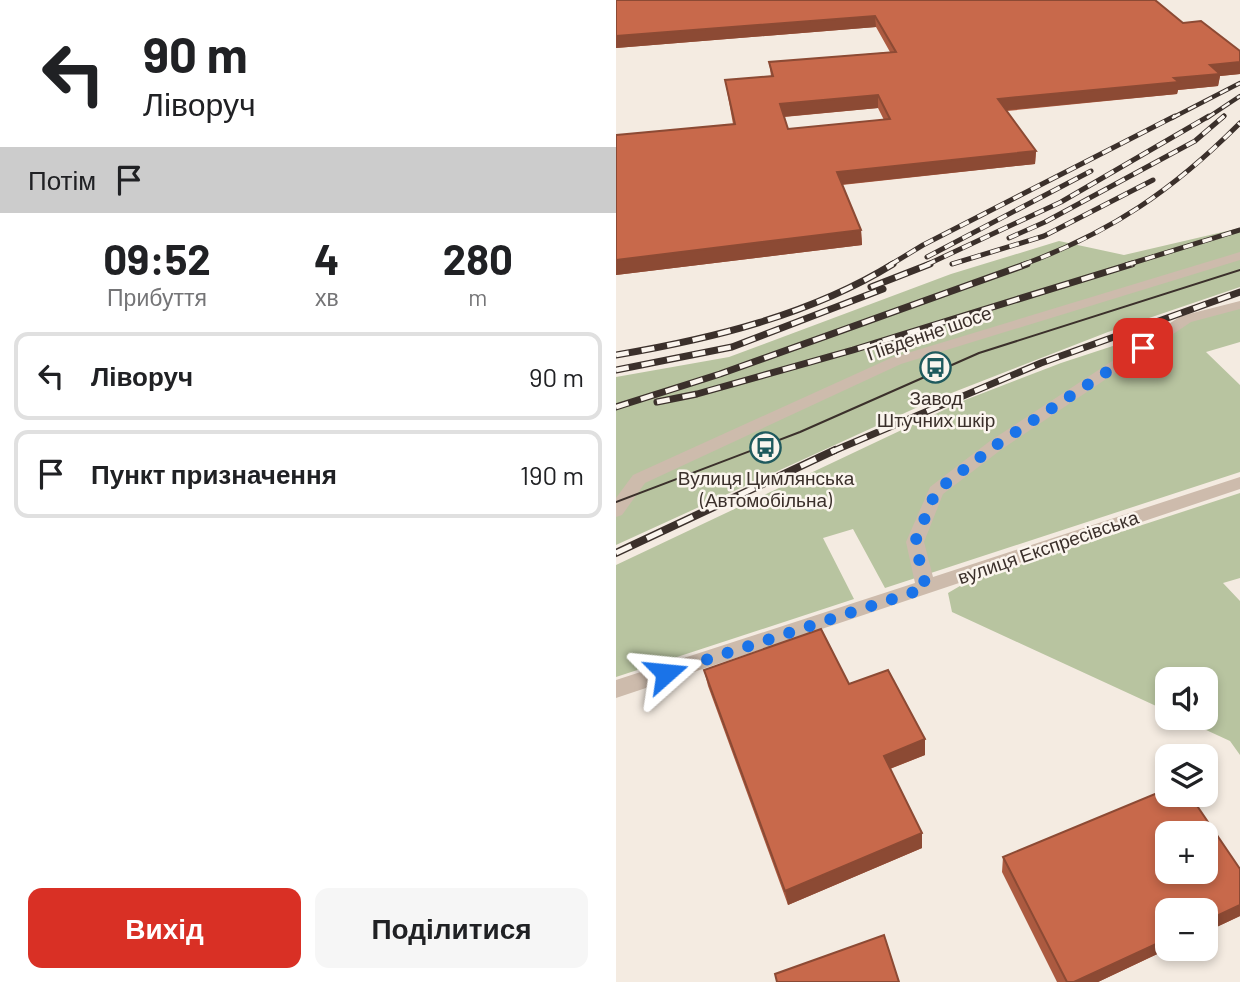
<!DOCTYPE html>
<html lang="uk">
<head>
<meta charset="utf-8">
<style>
	body { margin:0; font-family:Barlow,sans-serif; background:#f6f6f6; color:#202124; height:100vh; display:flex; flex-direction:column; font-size:26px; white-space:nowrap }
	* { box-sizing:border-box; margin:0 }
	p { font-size:23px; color:#757577 }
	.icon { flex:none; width:38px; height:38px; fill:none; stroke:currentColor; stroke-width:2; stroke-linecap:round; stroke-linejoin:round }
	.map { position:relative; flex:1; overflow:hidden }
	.drawer { display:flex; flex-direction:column; background:#fff; width:616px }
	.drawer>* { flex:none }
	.banner { background:#fff; color:#202124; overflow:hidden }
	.controls { position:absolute; left:539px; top:667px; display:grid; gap:14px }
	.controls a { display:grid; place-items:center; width:63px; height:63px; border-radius:14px; background:#fff; box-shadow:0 4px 10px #0003; font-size:35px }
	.pin { position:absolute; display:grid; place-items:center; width:60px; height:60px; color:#fff; margin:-30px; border-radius:14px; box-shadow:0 4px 10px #0006 }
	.me { position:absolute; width:77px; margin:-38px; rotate:72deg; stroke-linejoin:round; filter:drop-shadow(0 0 5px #0008) }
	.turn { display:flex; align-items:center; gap:24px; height:147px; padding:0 28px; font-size:32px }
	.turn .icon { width:91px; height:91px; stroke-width:2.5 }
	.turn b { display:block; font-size:49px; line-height:60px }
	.then { display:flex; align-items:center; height:66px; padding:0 28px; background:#0003; gap:14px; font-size:26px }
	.eta { display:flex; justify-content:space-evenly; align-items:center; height:119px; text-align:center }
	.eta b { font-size:42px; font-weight:700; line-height:49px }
	.action { display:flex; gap:14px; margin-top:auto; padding:14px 28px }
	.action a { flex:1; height:80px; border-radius:14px; background:#d93025; color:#fff; font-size:28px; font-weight:700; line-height:80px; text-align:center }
	.action a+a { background:#f6f6f6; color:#202124 }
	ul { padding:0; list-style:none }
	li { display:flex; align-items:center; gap:21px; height:88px; margin:0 14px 10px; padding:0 14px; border:4px solid #e0e0e0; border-radius:14px }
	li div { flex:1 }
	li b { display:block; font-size:26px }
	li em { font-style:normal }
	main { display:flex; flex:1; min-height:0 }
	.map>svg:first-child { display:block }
</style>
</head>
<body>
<main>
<section class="drawer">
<div class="banner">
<div class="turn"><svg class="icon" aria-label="left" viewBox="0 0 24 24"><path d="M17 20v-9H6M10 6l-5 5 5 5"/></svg><div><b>90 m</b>Ліворуч</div></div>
<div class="then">Потім<svg class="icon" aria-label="arrive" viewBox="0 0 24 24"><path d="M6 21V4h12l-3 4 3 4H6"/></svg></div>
</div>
<div class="eta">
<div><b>09:52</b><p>Прибуття</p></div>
<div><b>4</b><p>хв</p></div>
<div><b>280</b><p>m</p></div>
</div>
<ul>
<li><svg class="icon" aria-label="left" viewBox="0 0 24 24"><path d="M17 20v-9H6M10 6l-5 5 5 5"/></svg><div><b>Ліворуч</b></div><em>90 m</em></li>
<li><svg class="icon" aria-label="arrive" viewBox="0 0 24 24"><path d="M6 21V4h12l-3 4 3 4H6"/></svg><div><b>Пункт призначення</b></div><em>190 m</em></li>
</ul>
<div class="action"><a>Вихід</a><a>Поділитися</a></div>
</section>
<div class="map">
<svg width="624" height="982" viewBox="0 0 624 982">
	<rect width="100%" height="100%" fill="#f4ebe1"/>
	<g fill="#b8c4a0">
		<path d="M624,228V287L492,332L315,401L0,545V377L113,357L335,274L443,241L508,255Z"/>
		<path d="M624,308V342L590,352L624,385V472L269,588L237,529L207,538L238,599L0,677V565L349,400L445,363L576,320Z"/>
		<path d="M624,493V578L607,583L624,601V755L614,741L564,718H590V679H551V711L336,612L332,593L349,583Z"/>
	</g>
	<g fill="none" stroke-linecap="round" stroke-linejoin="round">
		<g fill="#cdbbac" fill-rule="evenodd">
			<path d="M624,252V260L285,364L29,483L6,515L0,517V498L17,475L275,358Z"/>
			<path d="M624,301V309L575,322L386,449L327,494L308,542L317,577L624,477V489L0,698V680L299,583L290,542L314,487L374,441L565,316Z"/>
		</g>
		<path stroke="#3b302b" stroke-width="2" d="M0,502L184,432L363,353L624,270"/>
		<defs>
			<g id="rail-far3">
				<path d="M556,118L624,83"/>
				<path d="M591,118L624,96"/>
				<path d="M606,118L608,116"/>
			</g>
			<g id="rail-far2">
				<path d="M393,238L429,222L579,141L608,116"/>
				<path d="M311,257L475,171"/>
				<path d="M336,264L428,236L537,180"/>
				<path d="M274,265L307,245L559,116"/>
				<path d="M310,265L445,202L593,116"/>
				<path d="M406,265C496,232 557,190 624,123"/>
				<path d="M510,265L624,230"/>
			</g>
			<g id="rail-far1">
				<path d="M255,287L314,264"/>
				<path d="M0,355C95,339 194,315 277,264"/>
				<path d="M0,370L116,347L267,289"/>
				<path d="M41,402L81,394L237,350L516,264"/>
				<path d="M0,407L104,374L411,264"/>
				<path d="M215,452L425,363L624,292"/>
			</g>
			<path id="rail" d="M0,553L219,450"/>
		</defs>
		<use href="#rail-far3" stroke="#3b302b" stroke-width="4.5"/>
		<use href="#rail-far2" stroke="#3b302b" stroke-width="5"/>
		<use href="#rail-far1" stroke="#3b302b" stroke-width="7"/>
		<use href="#rail" stroke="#3b302b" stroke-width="8"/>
		<use href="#rail-far3" stroke="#fbf5ee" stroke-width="2.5" stroke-dasharray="9" stroke-linecap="butt"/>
		<use href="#rail-far2" stroke="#fbf5ee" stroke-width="3.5" stroke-dasharray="10" stroke-linecap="butt"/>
		<use href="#rail-far1" stroke="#fbf5ee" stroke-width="4.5" stroke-dasharray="13" stroke-linecap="butt"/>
		<use href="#rail" stroke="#fbf5ee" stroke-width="5" stroke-dasharray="17" stroke-linecap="butt"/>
	</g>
	<g fill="#ac5a40" fill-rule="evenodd">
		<path d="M0,0L567,23L624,51V74L604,76L602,86L562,90L561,94L391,111L420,151L419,164L226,185L245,230L246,245L0,275V135L117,124L109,80L155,76L153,62L274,52L260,27L0,48ZM262,108L268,120L172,129L168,117Z"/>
		<path d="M88,670L233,684L309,755L274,769L306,833V848L172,905L92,686Z"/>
		<path d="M387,857L624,916L590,932V910L551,948H554L482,982H441L386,872Z"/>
	</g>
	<g fill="#8c4a34">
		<path d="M259,16L260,27L0,48V36Z"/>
		<path d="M624,62V74L604,76L602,86L562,90L561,94L382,111V99L558,78L594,65Z"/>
		<path d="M262,95V108L165,117L164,104Z"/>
		<path d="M420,151L419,164L221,185V172Z"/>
		<path d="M245,230L246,245L0,275V260Z"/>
		<path d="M309,739V755L268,771V756Z"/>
		<path d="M306,833V848L172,905L169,891Z"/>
		<path d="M624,905V916L590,932V921Z"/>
		<path d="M551,939V948H554L482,982H458Z"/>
	</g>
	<g fill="#c8694b" stroke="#8c4a34" stroke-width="2" fill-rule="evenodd">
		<path d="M0,0H539L567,23L585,21L624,51V62L594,65L604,74L558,78L563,82L382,99L420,151L221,172L245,230L0,260V135L119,124L109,80L157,76L153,62L280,52L259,16L0,36ZM262,95L274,119L172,129L164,104Z"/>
		<path d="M205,629L233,684L272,670L309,739L268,756L306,833L169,891L88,670Z"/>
		<path d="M551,789V794H573L624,869V905L590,921V910H551V939L458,982H451L387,857ZM551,833H590V872H551Z"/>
		<path d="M268,935L283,982H161L159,974Z"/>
	</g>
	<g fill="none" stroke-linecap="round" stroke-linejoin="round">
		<path stroke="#1a73e8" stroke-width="12" stroke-dasharray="0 21.6" d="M50,673L310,588L299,542L320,491L380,445L527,348"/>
	</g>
	<defs>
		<symbol id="bus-ring" viewBox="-11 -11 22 22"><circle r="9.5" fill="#fbf5ee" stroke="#1f5a5e" stroke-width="1.5"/><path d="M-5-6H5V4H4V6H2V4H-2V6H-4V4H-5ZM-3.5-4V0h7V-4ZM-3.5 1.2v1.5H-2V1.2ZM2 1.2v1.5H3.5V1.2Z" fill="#1f5a5e"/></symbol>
	</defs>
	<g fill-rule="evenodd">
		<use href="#bus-ring" x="302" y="350" width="35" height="35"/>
		<use href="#bus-ring" x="132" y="430" width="35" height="35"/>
	</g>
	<g text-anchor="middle" stroke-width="5" stroke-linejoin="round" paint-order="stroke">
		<g font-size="19" fill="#3b302b" stroke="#fbf5ee">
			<text transform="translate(313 333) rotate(-19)" y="7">Південне шосе</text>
			<text transform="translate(432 547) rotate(-19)" y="7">вулиця Експресівська</text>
		</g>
		<g font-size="19" fill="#3b302b" stroke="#fbf5ee">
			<text x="320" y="405">Завод<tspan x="320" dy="22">Штучних шкір</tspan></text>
			<text x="150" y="485">Вулиця Цимлянська<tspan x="150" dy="22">(Автомобільна)</tspan></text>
		</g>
	</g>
</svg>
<div class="controls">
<a><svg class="icon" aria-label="sound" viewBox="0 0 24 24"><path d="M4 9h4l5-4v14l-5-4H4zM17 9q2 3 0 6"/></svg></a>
<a><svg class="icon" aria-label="layers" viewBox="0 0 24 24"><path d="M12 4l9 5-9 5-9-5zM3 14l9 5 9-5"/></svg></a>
<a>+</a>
<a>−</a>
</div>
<div class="pin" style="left:527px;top:348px;background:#d93025"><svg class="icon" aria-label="arrive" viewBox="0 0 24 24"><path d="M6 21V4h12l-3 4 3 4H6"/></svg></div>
<svg class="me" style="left:50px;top:673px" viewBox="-20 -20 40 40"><path d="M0-17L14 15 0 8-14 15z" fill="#1a73e8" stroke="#fff" stroke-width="4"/></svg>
</div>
</main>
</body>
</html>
